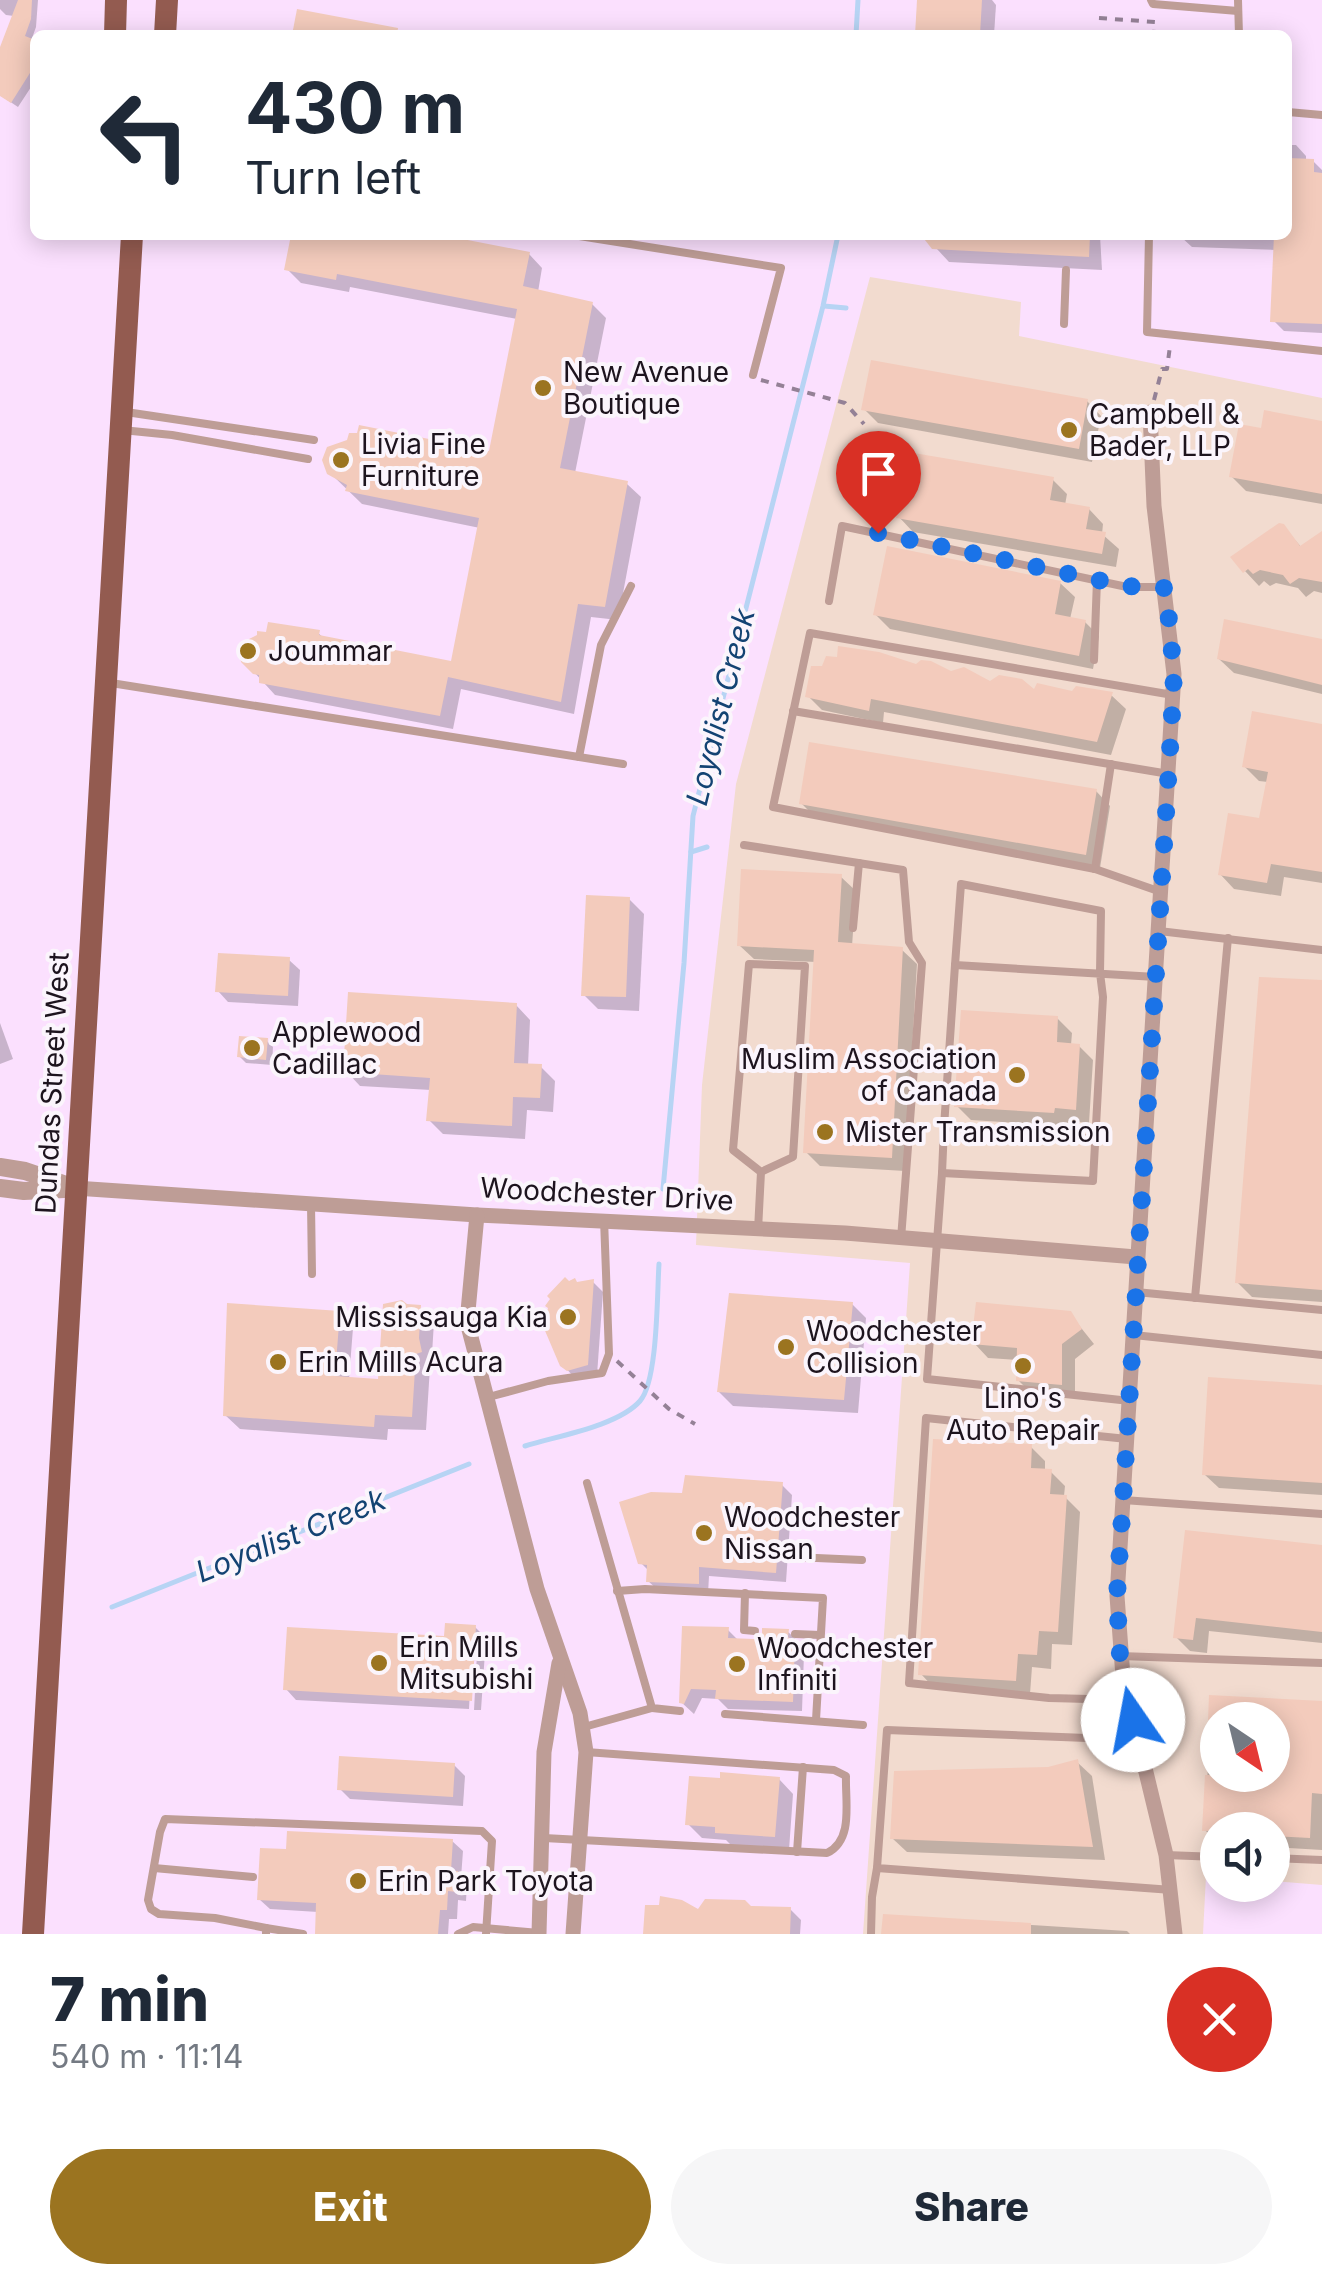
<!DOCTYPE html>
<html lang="en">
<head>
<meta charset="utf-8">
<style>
	body { margin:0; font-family:Inter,sans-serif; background:#f6f6f7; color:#1f2937; height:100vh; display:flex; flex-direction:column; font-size:38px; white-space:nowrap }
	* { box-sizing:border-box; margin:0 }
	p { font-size:32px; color:#747a83 }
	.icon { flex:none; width:55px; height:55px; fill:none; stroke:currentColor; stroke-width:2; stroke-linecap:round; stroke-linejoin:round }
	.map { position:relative; height:1934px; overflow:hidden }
	.drawer { display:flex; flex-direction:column; background:#fff; flex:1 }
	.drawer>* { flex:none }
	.banner { position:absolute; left:30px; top:30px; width:1262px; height:210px; border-radius:15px; box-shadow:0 5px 25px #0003; background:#fff; color:#1f2937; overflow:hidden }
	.needle { width:65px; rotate:145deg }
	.fabs { position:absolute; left:1200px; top:1702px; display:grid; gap:20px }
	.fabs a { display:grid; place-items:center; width:90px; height:90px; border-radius:50%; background:#fff; box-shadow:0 5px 25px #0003; font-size:50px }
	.pin { position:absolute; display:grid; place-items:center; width:85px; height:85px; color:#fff; margin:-102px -42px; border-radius:50% 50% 50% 0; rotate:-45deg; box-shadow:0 0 10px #0007 }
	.pin .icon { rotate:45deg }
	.me { position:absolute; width:110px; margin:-55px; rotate:348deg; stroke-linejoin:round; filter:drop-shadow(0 0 8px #0008) }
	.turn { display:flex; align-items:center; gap:35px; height:210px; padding:0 50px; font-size:45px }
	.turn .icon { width:130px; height:130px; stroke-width:2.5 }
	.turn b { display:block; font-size:70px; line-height:85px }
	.round { display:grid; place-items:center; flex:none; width:105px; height:105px; border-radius:52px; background:#f6f6f7 }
	.overview { display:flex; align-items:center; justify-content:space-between; height:170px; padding:0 50px }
	h1 { font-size:60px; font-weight:800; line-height:75px }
	.button { display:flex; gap:20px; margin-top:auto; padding:20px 50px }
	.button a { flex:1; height:115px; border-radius:60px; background:#9b7420; color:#fff; font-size:40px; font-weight:800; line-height:115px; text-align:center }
	.button a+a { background:#f6f6f7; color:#1f2937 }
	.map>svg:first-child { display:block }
</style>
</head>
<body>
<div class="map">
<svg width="1322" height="1934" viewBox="0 0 1322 1934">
	<rect width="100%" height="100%" fill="#fbe0fe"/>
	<path fill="#f2dbcf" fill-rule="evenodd" d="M870,277L1021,302L1019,336L1322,398V1885L1273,1881L1272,1830H1218L1217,1876H1206L1203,1934H863L910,1263L696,1245L702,1085L736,784ZM1218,1720H1272V1775H1218Z"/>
	<g fill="#0003" fill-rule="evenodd">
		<path d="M0,0H38L36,27L31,41L35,42V81L18,107L0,95V63L14,16L6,15L0,9Z"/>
		<path d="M920,0H992L996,5L994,35H917Z"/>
		<path d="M299,12L423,35H286L295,34Z"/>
		<path d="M1288,145H1296L1306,156V161H1313L1322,170V333L1284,331L1273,320L1276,250L1192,247L1181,237L1288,235Z"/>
		<path d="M294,235H429L529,254L542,268L538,292L592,304L606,318L575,473L627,484L641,497L618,620L591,617L574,714L461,689L453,729L275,695L243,660L318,633L324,638L453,664L480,528L362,504L329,472L491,454L517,319L350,287L349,292L301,283L287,269Z"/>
		<path d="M924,235H1100L1102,270L949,262Z"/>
		<path d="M1087,401L1101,416L1092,462L878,423L864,409Z"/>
		<path d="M1322,423V504L1246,491L1231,476L1263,431Z"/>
		<path d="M1053,480L1067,494L1065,505L1089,509L1103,524L1102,534L1119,549L1116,567L913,532L899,517Z"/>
		<path d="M1283,526L1302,548L1322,534V593L1314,591L1306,597L1298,588L1276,583L1270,586L1264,581L1259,586L1245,571Z"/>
		<path d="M1060,583L1075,597L1070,619L1085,622L1099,636L1093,669L890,629L876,615Z"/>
		<path d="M1322,641V694L1234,673L1219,659Z"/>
		<path d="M950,673L1035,693L1111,695L1126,709L1111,755L884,712L883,723L822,710L808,696Z"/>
		<path d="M1322,727V883L1284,877L1281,896L1234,889L1220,874L1261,821L1268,782L1259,781L1244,766Z"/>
		<path d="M1096,791L1110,806L1100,868L816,818L801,803Z"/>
		<path d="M841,877L856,891L852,946L902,950L917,964L905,1171L820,1166L806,1152L816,962L754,959L739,945Z"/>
		<path d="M629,899L644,914L639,1011L598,1009L584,995Z"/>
		<path d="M289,960L300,970L298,1006L228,1002L218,991Z"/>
		<path d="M1322,983V1302L1252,1297L1237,1282Z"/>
		<path d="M516,1005L530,1020L528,1066L541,1067L555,1081L553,1112L527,1110L525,1139L443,1134L429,1120L431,1090L360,1086L346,1071Z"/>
		<path d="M1057,1018L1072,1033L1071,1045L1079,1046L1093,1060L1089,1123L1068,1121V1126L971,1120L957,1106Z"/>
		<path d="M0,1023L13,1059L0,1064Z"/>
		<path d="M267,1041L273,1047L272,1065L246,1063L239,1056Z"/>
		<path d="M593,1282L603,1292L597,1375L573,1376L562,1364L578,1284Z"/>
		<path d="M852,1304L866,1318L858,1413L733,1406L719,1392Z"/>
		<path d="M406,1307L420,1308L434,1322L432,1354L435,1366L430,1367L426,1430L388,1429L387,1440L240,1429L225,1415L339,1314L353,1328L349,1379L380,1382Z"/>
		<path d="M1070,1314L1094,1344L1075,1359V1398L1032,1394L1018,1380L1019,1360L988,1358L974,1343Z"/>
		<path d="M1322,1387V1495L1219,1488L1204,1474Z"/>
		<path d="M1031,1447L1045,1461V1472H1051L1065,1486L1064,1496L1080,1512L1072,1645L1052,1644L1051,1669L1032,1667L1030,1694L935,1689L921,1674Z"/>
		<path d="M782,1485L792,1495L786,1582L709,1576L708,1594L659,1591L648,1581L649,1571L640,1562L684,1496Z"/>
		<path d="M1188,1532L1322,1547V1643L1209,1631L1207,1653L1190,1651L1176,1637Z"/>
		<path d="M475,1627L486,1638L481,1710H474L478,1634H473L469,1709L296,1700L286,1689Z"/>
		<path d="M728,1630L739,1641L755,1642L788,1632L799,1642L798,1648L804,1654L802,1711L728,1709L718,1699L702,1698L694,1714L681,1702Z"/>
		<path d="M1211,1698L1322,1703V1850L1272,1847V1830H1218V1843L1205,1830ZM1218,1720H1272V1775H1218Z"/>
		<path d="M1077,1762L1092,1776L1105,1860L907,1852L892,1838L1049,1770Z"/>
		<path d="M454,1765L465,1776L463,1806L350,1799L340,1789Z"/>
		<path d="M779,1779L793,1794L789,1850L732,1846L726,1840L702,1838L688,1824Z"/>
		<path d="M452,1841L463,1851L461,1878L467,1884L466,1901L458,1900L457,1919H449L448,1934H317L318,1912L270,1909L259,1899Z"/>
		<path d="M661,1907L698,1912L790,1909L801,1920L800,1934H646Z"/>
		<path d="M885,1916L1127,1931L1130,1934H884Z"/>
	</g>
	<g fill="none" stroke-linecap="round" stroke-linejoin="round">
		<g stroke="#b7d4f4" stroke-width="5">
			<path d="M856,35L858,0"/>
			<path d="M824,306L846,308"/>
			<path d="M691,852L707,847"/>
			<path d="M663,1189L684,963L693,816L823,306L838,235"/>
			<path d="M525,1446C557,1436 618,1426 640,1401C658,1381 657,1293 659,1264"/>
			<path d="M112,1607L469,1464"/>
		</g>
	</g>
	<g fill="#f3cbbc">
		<path d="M18,0H32L31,19L25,36L35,40V65L11,103L0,96V47Z"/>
		<path d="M917,0H982L980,35H915Z"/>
		<path d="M297,9L398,28L397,35H292Z"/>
		<path d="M1288,158L1314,159V172L1322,173V324L1270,322L1274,235H1288Z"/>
		<path d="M291,235H442L530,252L523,286L593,302L560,468L628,481L605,607L578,604L561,702L448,677L440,716L259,683V675L253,674L241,662L239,648L243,642L257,635V631L266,632L268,622L320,630L319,635L451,661L479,518L345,491L347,485L327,474L322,460L327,447L347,440L349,433H357L359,425L489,451L517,309L337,274L336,280L284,270Z"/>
		<path d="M921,235H1090L1089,257L932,249Z"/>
		<path d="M871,360L1088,399L1079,449L861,410Z"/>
		<path d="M1264,410L1322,421V494L1229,477L1239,424L1261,428Z"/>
		<path d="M908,452L1054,477L1050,500L1090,507L1086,529L1106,532L1102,554L896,518Z"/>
		<path d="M1279,523L1284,524L1300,546L1322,531V582L1299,578L1290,584L1283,575L1260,570L1253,574L1248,569L1243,573L1230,557Z"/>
		<path d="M887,546L1061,581L1055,614L1086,620L1079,656L873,615Z"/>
		<path d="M1224,619L1322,639V685L1217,659Z"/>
		<path d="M838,646L879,652L916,664L921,660L931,661L951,671L964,667L990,681L999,675L1022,679L1034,689L1037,683L1072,691L1076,686L1113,692L1097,742L871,699L869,711L805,697L811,666H822L826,656L837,657Z"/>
		<path d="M1252,711L1322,724V872L1271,864L1267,883L1218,875L1228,813L1259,818L1268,772L1242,767Z"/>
		<path d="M809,742L1097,789L1086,855L799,804Z"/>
		<path d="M741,869L842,874L838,942L903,947L892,1158L803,1153L814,950L737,946Z"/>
		<path d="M586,895L630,897L626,997L581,996Z"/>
		<path d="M218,953L290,957L288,996L215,992Z"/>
		<path d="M1259,977L1322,980V1290L1235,1283Z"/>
		<path d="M348,992L517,1003L514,1063L542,1064L540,1098L513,1097L512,1126L426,1121L430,1078L343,1072Z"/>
		<path d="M961,1010L1058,1016L1057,1042L1080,1044L1076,1110L1055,1108L1054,1113L954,1107Z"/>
		<path d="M239,1036L268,1038L266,1060L237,1057Z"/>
		<path d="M565,1277L569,1281L575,1278L577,1282L594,1279L588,1365L567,1371L560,1366L543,1326L548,1308L545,1306L550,1299L547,1296Z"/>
		<path d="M729,1293L853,1302L844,1400L717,1392Z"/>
		<path d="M402,1300L407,1304L421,1305L419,1338L422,1352L416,1354L412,1417L375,1415L374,1427L223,1416L227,1303L340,1311L335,1376L378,1379L383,1304Z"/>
		<path d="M976,1302L1071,1311L1082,1329L1062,1344V1385L1016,1381L1017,1348L971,1344Z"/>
		<path d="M1208,1377L1322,1385V1483L1202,1475Z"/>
		<path d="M933,1439L1032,1444L1031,1468L1052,1469L1050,1494L1067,1495L1058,1632L1039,1631L1037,1655L1018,1654L1016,1681L918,1675Z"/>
		<path d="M685,1475L783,1482L776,1573L699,1567V1584L646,1582L647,1565L638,1564L619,1502L651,1492L682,1493Z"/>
		<path d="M1185,1530L1322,1545V1632L1196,1618L1193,1640L1173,1638Z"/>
		<path d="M445,1623L476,1625L472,1701L283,1690L287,1627L444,1636Z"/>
		<path d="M682,1626L729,1627L728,1638L754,1639L762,1634V1628L789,1629L788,1637L795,1642L793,1702L715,1699L716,1690L691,1689L684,1704L679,1703Z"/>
		<path d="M1209,1695L1322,1701V1794L1312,1793L1310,1838L1272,1836V1830L1202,1831L1205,1775H1272V1720H1208Z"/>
		<path d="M339,1756L455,1763L453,1797L337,1790Z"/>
		<path d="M1078,1759L1093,1847L890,1839L894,1771L1048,1767Z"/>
		<path d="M720,1772L780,1777L775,1837L715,1833V1827L685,1825L689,1776L720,1778Z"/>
		<path d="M287,1831L453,1839L451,1871H458L457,1892L448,1891L447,1910H440L438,1934H315L316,1903L257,1900L260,1848L286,1849Z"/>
		<path d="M660,1896L682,1900L698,1909L705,1899L745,1900L751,1906L791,1907L790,1934H643L645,1905H659Z"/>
		<path d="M883,1914L1031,1923V1934H881Z"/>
	</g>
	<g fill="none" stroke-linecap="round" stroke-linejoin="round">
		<g stroke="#948196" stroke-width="4" stroke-dasharray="8 8" stroke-linecap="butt">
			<path d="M1099,18L1155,22L1154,35"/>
			<path d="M761,380L845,403L864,424"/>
			<path d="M1154,400L1162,369H1167L1170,346"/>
			<path d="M617,1361L669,1409L695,1424"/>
		</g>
		<g stroke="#be9d96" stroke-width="8">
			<path d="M1151,0L1153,4L1238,11"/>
			<path d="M1238,0L1239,35"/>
			<path d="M1288,112L1322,115"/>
			<path d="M573,235L781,268L753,375"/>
			<path d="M1149,235L1147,332L1322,351"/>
			<path d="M1064,324L1066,270"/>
			<path d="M126,412L314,440"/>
			<path d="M122,430L172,435L308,459"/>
			<path d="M829,601L842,526L1127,587H1166"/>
			<path d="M1094,660L1097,580"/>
			<path d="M111,683L623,764"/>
			<path d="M793,711L1169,774"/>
			<path d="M579,757L601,645L631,586"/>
			<path d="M744,845L903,870L909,942L922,963L901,1239"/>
			<path d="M1095,869L1111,764"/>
			<path d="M1161,892L1095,869L773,807L810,633L1173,695"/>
			<path d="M853,928L859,863"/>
			<path d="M1159,931L1322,950"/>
			<path d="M944,1127L955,965"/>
			<path d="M1095,1139L944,1127L942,1173L1093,1181L1103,997L1100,973L1101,911L961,884L955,965L1156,977"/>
			<path d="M942,1173L927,1379L1130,1401"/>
			<path d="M311,1204L312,1274"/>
			<path d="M758,1230L761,1172L733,1150L749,964L805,966L793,1157L761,1172"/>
			<path d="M1136,1292L1322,1310"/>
			<path d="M1195,1298L1228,938"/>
			<path d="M1134,1335L1322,1355"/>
			<path d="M485,1398L548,1381L602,1373L609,1354L604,1219"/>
			<path d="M1127,1439L926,1418L909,1683L1049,1698L1128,1700"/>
			<path d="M587,1483L652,1708L680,1711"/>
			<path d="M1123,1500L1322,1514"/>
			<path d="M815,1515L863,1519"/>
			<path d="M794,1557L862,1560"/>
			<path d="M617,1591L645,1589L823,1598L816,1720"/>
			<path d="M745,1593L744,1630L755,1631"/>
			<path d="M795,1634L820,1635"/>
			<path d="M1120,1656L1322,1663"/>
			<path d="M725,1714L863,1725"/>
			<path d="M584,1727L652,1708"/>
			<path d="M1138,1740L887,1730L877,1868L1172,1890"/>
			<path d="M544,1838L827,1853C854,1840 845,1802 846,1776L834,1770L586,1752"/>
			<path d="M797,1852L803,1767"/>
			<path d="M1166,1855L1218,1857"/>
			<path d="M1272,1858L1322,1860"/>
			<path d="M154,1868L253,1877"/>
			<path d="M266,1928L303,1934"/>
			<path d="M266,1934V1928L215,1918L159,1914L151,1909L148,1900L160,1832L165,1819L482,1831L492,1841L486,1934"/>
			<path d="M458,1934L473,1927L539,1933"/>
			<path d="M871,1934L872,1897L877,1868"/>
		</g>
		<g stroke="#be9d96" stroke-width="15">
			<path d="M1150,412L1154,506L1174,674L1117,1596L1123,1677L1166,1855L1175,1934"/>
			<path d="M75,1188L477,1215L845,1233L1136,1257"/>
			<path d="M477,1215L467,1322L537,1589L580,1713L586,1752L573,1934"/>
			<path d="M539,1934L544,1752L559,1663"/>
		</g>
		<g stroke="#be9d96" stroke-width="18">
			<path d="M0,1167L25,1171L75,1188"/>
			<path d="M0,1188L24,1191L64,1189"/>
		</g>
		<g stroke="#935b50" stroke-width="22">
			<path d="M115,35L116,0"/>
			<path d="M165,35L167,0"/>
			<path d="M33,1934L132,235"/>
		</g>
	</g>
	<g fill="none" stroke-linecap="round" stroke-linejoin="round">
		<path stroke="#1a73e8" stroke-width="18" stroke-dasharray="0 32.4" d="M878,533L1126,586L1166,588L1174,674L1171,734L1117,1596L1120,1656L1133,1720"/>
	</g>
	<g fill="#9b7420" stroke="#fbf5fc" stroke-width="4">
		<circle cx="543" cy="388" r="10"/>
		<circle cx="1069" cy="430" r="10"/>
		<circle cx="341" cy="460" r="10"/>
		<circle cx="248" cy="651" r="10"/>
		<circle cx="252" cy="1048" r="10"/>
		<circle cx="1017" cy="1075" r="10"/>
		<circle cx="825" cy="1132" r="10"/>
		<circle cx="568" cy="1317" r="10"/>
		<circle cx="786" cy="1347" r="10"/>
		<circle cx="278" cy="1362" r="10"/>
		<circle cx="1023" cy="1366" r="10"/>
		<circle cx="704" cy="1533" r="10"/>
		<circle cx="379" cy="1663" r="10"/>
		<circle cx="737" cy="1664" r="10"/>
		<circle cx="358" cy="1881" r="10"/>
	</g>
	<g text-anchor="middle" stroke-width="8" stroke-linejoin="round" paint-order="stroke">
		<g font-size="28" fill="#1d141e" stroke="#fbf5fc" text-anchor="start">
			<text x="563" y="382">New Avenue<tspan x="563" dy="32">Boutique</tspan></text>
			<text x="1089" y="424">Campbell &amp;<tspan x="1089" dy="32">Bader, LLP</tspan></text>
			<text x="361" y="454">Livia Fine<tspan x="361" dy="32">Furniture</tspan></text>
			<text x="268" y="661">Joummar</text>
			<text x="272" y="1042">Applewood<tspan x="272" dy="32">Cadillac</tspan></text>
			<text x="997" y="1069" text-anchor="end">Muslim Association<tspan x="997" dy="32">of Canada</tspan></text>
			<text x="845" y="1142">Mister Transmission</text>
			<text x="548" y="1327" text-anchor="end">Mississauga Kia</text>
			<text x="806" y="1341">Woodchester<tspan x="806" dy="32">Collision</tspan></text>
			<text x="298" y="1372">Erin Mills Acura</text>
			<text x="1023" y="1408" text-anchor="middle">Lino's<tspan x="1023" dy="32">Auto Repair</tspan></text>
			<text x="724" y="1527">Woodchester<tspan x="724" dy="32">Nissan</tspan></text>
			<text x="399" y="1657">Erin Mills<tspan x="399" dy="32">Mitsubishi</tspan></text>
			<text x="757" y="1658">Woodchester<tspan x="757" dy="32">Infiniti</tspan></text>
			<text x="378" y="1891">Erin Park Toyota</text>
		</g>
		<g font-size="28" fill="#1d141e" stroke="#fbf5fc">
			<text transform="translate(52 1083) rotate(-87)" y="10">Dundas Street West</text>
			<text transform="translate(607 1194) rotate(3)" y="10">Woodchester Drive</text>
		</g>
		<g font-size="30" font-style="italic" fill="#134373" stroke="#fbf5fc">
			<text transform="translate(721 707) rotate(-76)" y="10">Loyalist Creek</text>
			<text transform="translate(291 1536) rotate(-22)" y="10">Loyalist Creek</text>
		</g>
	</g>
</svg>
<div class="fabs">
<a><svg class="needle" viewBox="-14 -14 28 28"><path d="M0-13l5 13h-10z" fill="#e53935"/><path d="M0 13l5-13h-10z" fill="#747a83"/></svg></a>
<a><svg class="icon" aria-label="sound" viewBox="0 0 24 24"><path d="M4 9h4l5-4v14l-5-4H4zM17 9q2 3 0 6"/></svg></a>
</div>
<div class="pin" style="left:878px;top:533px;background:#d93025"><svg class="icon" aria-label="arrive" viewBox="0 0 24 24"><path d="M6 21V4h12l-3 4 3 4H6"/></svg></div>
<svg class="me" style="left:1133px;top:1720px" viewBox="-20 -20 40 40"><circle r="19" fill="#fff"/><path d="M0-13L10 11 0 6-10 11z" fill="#1a73e8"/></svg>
<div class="banner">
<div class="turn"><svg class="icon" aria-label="left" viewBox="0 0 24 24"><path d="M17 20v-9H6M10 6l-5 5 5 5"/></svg><div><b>430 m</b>Turn left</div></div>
</div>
</div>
<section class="drawer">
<div class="overview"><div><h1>7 min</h1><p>540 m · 11:14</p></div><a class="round" style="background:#d93025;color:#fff"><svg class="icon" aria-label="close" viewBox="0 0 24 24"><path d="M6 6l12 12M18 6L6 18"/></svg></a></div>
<div class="button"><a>Exit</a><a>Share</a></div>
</section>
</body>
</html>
